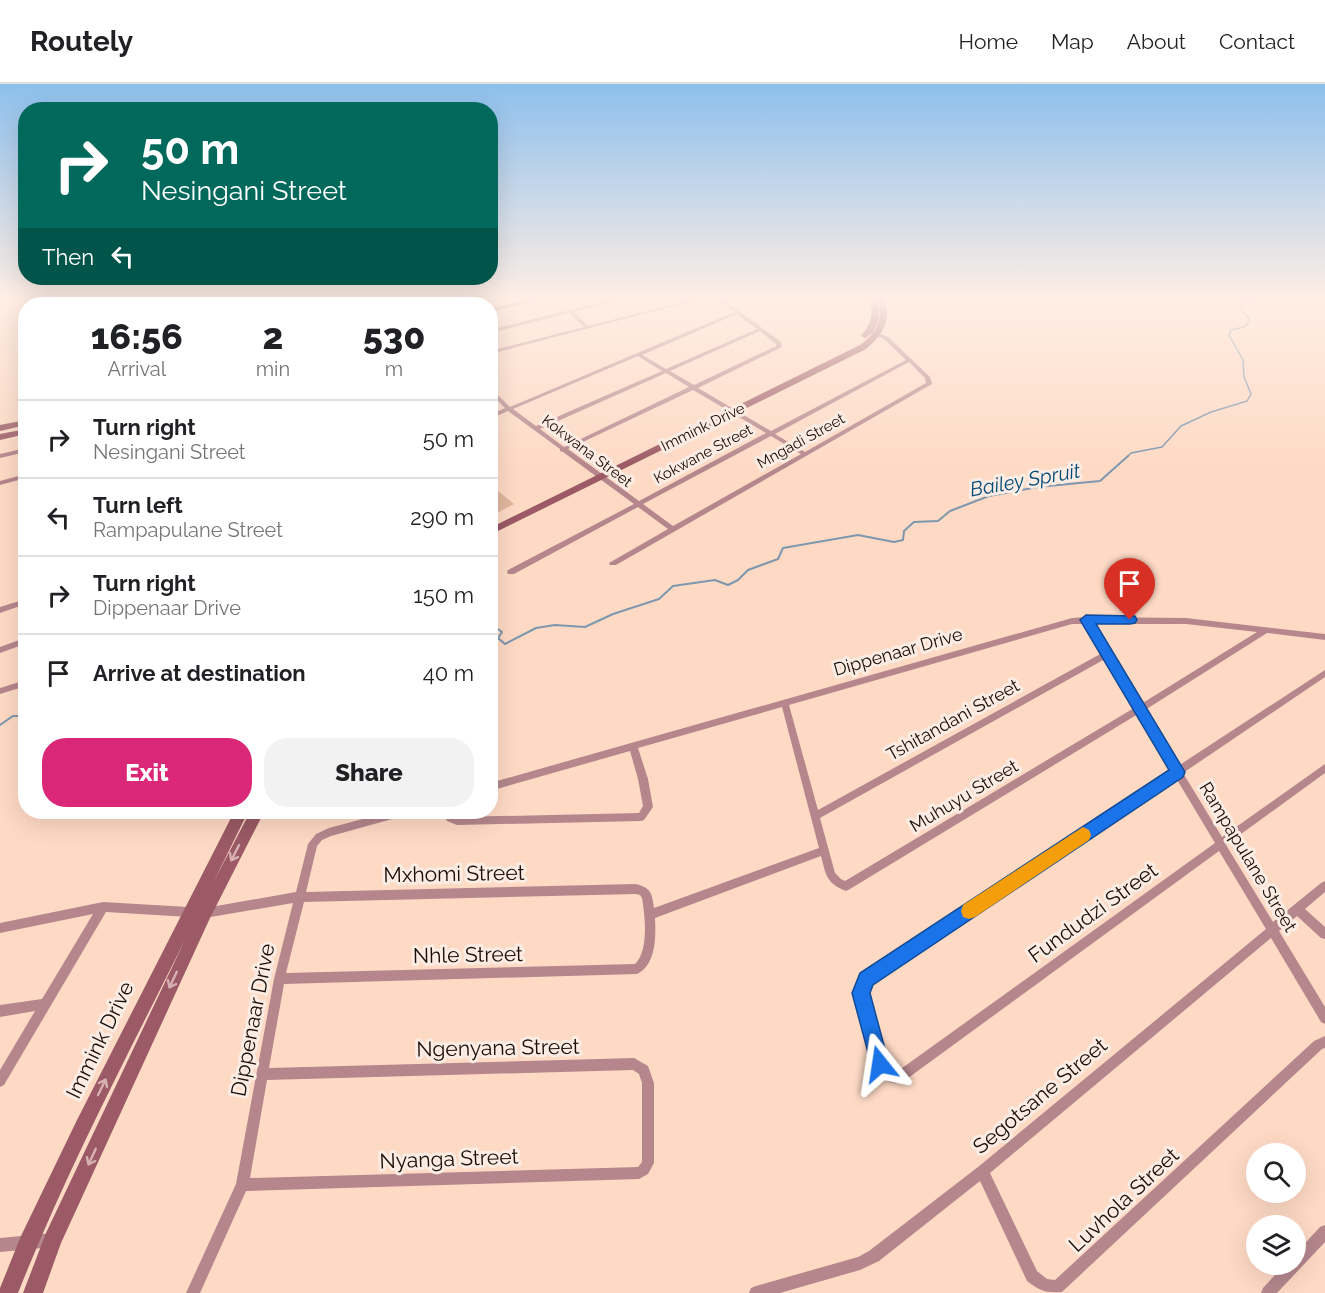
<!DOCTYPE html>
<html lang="en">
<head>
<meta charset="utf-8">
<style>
	body { margin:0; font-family:Raleway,sans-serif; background:#f2f2f2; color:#202124; height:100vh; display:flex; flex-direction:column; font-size:22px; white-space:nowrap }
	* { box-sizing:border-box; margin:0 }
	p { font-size:20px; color:#757577 }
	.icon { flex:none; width:33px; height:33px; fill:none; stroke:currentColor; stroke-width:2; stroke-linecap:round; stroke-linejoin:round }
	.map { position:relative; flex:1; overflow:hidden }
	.drawer { position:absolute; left:18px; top:213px; width:480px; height:522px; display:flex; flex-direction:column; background:#fff; border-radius:24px; box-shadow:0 6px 24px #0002 }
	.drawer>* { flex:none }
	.hud { position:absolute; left:18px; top:18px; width:480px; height:183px; border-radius:24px; box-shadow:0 6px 24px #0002; background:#00695c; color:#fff; overflow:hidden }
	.tools { position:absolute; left:1246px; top:1059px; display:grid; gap:12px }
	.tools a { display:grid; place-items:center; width:60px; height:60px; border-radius:50%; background:#fff; box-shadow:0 6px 24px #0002; font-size:30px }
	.pin { position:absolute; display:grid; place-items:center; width:51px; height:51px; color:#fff; margin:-62px -26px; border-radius:50% 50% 50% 0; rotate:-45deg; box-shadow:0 0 6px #0007 }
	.pin .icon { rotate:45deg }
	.me { position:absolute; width:66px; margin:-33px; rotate:345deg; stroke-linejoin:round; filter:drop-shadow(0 0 4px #0008) }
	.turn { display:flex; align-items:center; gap:21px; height:126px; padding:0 24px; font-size:27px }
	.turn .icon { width:78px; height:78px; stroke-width:2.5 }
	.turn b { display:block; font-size:42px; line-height:51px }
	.then { display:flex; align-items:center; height:57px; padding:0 24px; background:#0003; gap:12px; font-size:22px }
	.eta { display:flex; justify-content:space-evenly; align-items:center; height:102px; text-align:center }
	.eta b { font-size:36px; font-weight:800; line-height:42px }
	.cta { display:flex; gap:12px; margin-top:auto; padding:12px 24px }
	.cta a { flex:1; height:69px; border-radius:24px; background:#db2777; color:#fff; font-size:24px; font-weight:800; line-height:69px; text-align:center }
	.cta a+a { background:#f2f2f2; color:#202124 }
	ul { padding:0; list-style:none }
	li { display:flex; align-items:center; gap:18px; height:78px; padding:0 24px; border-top:2px solid #e0e0e0 }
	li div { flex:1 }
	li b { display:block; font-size:22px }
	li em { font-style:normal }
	header { display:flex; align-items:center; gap:36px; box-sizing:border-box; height:84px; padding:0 30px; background:#fff; border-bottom:2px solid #e0e0e0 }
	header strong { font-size:28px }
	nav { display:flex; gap:33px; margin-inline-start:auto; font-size:21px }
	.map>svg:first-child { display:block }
</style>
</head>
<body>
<header>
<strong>Routely</strong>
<nav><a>Home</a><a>Map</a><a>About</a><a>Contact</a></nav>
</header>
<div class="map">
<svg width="1325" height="1209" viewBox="0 0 1325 1209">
	<rect width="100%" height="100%" fill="#fedac5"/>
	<path fill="#e2b79e" d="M491,401L514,420L491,432Z"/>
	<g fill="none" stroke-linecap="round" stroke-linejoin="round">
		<g stroke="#7c97ae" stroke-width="1.5">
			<path d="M1283,213H1288"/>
			<path d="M1127,373L1131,369L1162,363L1181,342L1211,328L1247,317L1251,310L1244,293L1243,276L1229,251L1231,246L1244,243L1250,237L1239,221L1261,216V213"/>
		</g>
		<g stroke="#7c97ae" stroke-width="2">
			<path d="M490,543H495L502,548L498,554L505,560L536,544L555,541L585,543L613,530L659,515L673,502L715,496L728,501L738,496L748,486L778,475L783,464L858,451L894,458L903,456L904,447L914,438L938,437L950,427L989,412L1038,403L1100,397L1128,372"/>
			<path d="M0,641L13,632H26"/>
		</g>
		<g fill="#b5878d" fill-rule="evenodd">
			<path d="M621,213H628L574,228L588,242L702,213H709L490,270V267L584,243L569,229L490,249V246Z"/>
			<path d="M715,213H720L781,258L782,263L698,304L771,347L906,276L884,255L869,249V247H873L888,253L930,293L932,300L616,481H610L609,479L668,445L638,423L514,490H508L507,488L508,486L634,420L563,368L560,367V365L508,327L490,335V331L505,324L490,309V303L510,323L734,228ZM737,230L757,245L666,285L642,271ZM760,247L776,260V262L694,301L670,287ZM638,272L662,287L536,342L513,325ZM909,278L925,294L926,299L805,368L775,350ZM666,289L689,303L564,363L540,345ZM693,306L766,349L639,417L568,365ZM771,352L801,370L673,442L643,420Z"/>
			<path d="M26,364V368L0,374V370Z"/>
			<path d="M26,390V394L0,401V397Z"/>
			<path d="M26,515V568L23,567L22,561L0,569V563L22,555L20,522L0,529V523Z"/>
			<path d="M1086,533L1186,534L1325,550V556L1267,549L1145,626L1178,682L1325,586V593L1183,689L1222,753L1325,680V689L1226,761L1273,838L1321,799L1325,797V808L1305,825L1325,843V855L1321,854L1297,832L1279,847L1325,923V940L1321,938L1271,854L990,1089L1037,1187L1047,1195L1055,1196L1314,957L1325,952V964L1322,965L1062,1208C1045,1209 1040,1207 1027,1197L980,1097L879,1177L860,1186L780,1209H749L751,1204L756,1202L858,1173L869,1167L978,1083L1266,845L1219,767L904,997C893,1002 886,998 879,990L856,909L863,891L1172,687L1138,630L850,805L846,807C826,799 826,791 821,772L655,834C656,853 656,881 637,890L284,900L269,984L634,974L648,982L654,999V1079L648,1090L639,1095L246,1107L200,1209H186L236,1100L274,895L293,819L205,834L106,828L4,1001L0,1003V986L35,927L0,933V921L42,915L93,830L0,849V839L103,818L205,824L296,808L308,760L316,750L329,744L389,728H408L406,731L403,732L331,752L322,756L317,762L306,808L636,800C651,804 652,809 654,824L819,764L782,623L638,664L648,695L653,723L644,736L641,737L457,741L447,737L442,728H452L453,731L457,733L639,729L643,722L638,695L630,667L490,707V699L1072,534ZM1072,540H1084L1102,569L818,726L789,621ZM1092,540H1186L1257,548L1141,620ZM1105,575L1134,624L845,797L841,795L835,789L820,734ZM1176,694L1215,759L898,987H892L888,983L867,909L871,899ZM636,810L640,811L642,814C645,831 649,867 635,880L286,889L304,818ZM633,986L639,990L642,999V1078L638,1083L250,1094L267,996Z"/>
			<path d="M26,596V602L0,610V604Z"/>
			<path d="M1325,1141V1158L1277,1209H1261L1263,1204L1285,1180H1296V1169L1320,1143Z"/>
			<path d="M53,1149L58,1151L60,1156L58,1161L53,1163L0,1168V1154Z"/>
		</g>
		<g fill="#9b5a65" fill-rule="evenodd">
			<path d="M539,213H550L490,228V224Z"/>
			<path d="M869,213H875C882,228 880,246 865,254L861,252C872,239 874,228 869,213Z"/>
			<path d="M877,213H883C893,235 883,251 866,265L490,451V444L860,261C878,248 884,234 877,213Z"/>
			<path d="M26,336V341L0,347V341Z"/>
			<path d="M26,345V350L0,356V350Z"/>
			<path d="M234,728H248L214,797L250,728H264L210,834L61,1159L43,1209H23L46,1149L185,856C127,972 66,1088 18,1209H0V1204L21,1152L77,1036Z"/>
		</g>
	</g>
	<defs><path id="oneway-shaft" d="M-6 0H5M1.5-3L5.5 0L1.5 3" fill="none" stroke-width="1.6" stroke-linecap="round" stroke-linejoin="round" transform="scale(1.5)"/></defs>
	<g stroke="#d5b2b1">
		<use href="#oneway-shaft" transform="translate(235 769) rotate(117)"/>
		<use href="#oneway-shaft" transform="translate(173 896) rotate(115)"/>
		<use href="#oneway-shaft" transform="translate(102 1003) rotate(-64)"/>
		<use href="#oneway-shaft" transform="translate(92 1073) rotate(115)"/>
	</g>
	<linearGradient id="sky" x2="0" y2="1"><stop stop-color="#8dc0ed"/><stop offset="0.56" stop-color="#ffeee5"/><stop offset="1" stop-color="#ffeee5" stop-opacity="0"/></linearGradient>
	<rect width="1325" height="382" fill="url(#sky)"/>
	<path fill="#1a73e8" stroke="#114b97" stroke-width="1.5" d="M1086,531L1135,532L1137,536L1135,539L1130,540H1096L1185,688L1183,693L873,901L870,909L889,980L887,987L880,989L873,987L852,909L860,889L1169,686L1080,536Z"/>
	<path fill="#f59e0b" d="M1083,743L1089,746L1091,751L1089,756L975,833L969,835L963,833L961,827L963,821Z"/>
	<g text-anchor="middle" stroke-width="6" stroke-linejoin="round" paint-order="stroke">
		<g font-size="15" fill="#1b0f08" stroke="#fbece4">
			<text transform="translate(703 343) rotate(-26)" y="5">Immink Drive</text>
			<text transform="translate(801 357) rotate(-29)" y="5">Mngadi Street</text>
			<text transform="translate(587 367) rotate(37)" y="5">Kokwana Street</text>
			<text transform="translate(703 370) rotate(-28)" y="5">Kokwane Street</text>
		</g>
		<g font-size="18" fill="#1b0f08" stroke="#fbece4">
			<text transform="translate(898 568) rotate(-16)" y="6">Dippenaar Drive</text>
			<text transform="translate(953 636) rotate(-29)" y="6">Tshitandani Street</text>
			<text transform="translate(964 712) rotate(-31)" y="6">Muhuyu Street</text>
			<text transform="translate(1248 773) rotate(59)" y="6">Rampapulane Street</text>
		</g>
		<g font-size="20" font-style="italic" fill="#004a77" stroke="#fbece4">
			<text transform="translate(1025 396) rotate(-10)" y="7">Bailey Spruit</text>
		</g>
		<g font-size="21" fill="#1b0f08" stroke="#fbece4">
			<text transform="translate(454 790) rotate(-1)" y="7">Mxhomi Street</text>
			<text transform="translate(1093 829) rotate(-36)" y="7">Fundudzi Street</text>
			<text transform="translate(468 871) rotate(-1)" y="7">Nhle Street</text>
			<text transform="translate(253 936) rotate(-79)" y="7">Dippenaar Drive</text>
			<text transform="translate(100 956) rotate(-64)" y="7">Immink Drive</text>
			<text transform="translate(498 964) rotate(-1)" y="7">Ngenyana Street</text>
			<text transform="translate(1040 1012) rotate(-40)" y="7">Segotsane Street</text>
			<text transform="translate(449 1075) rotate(-2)" y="7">Nyanga Street</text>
			<text transform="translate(1124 1116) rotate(-43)" y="7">Luvhola Street</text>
		</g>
	</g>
</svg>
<div class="tools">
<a><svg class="icon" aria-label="search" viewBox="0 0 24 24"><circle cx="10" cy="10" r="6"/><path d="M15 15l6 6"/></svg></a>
<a><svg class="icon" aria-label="layers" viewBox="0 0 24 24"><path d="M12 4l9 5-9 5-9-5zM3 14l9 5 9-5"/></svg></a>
</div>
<div class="pin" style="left:1130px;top:536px;background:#d93025"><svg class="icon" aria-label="arrive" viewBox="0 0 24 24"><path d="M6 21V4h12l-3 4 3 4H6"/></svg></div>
<svg class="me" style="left:880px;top:980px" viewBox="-20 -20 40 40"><path d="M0-17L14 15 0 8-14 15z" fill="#1a73e8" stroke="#fff" stroke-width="4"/></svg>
<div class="hud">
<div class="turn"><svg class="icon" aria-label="right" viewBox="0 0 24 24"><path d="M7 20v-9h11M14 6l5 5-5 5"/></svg><div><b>50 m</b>Nesingani Street</div></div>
<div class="then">Then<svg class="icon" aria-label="left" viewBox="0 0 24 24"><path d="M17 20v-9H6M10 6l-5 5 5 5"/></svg></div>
</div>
<section class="drawer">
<div class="eta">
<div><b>16:56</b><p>Arrival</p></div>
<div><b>2</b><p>min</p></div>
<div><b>530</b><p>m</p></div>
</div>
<ul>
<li><svg class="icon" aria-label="right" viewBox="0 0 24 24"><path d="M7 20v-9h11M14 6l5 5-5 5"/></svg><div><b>Turn right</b><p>Nesingani Street</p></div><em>50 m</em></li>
<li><svg class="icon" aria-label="left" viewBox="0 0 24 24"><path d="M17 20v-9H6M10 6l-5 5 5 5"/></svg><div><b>Turn left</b><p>Rampapulane Street</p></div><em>290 m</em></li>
<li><svg class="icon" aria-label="right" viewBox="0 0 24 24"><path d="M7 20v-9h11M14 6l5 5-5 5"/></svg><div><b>Turn right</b><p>Dippenaar Drive</p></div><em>150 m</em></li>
<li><svg class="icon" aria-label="arrive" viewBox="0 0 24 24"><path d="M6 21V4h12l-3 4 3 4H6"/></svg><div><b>Arrive at destination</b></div><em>40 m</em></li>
</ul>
<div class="cta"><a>Exit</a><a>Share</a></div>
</section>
</div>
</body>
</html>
